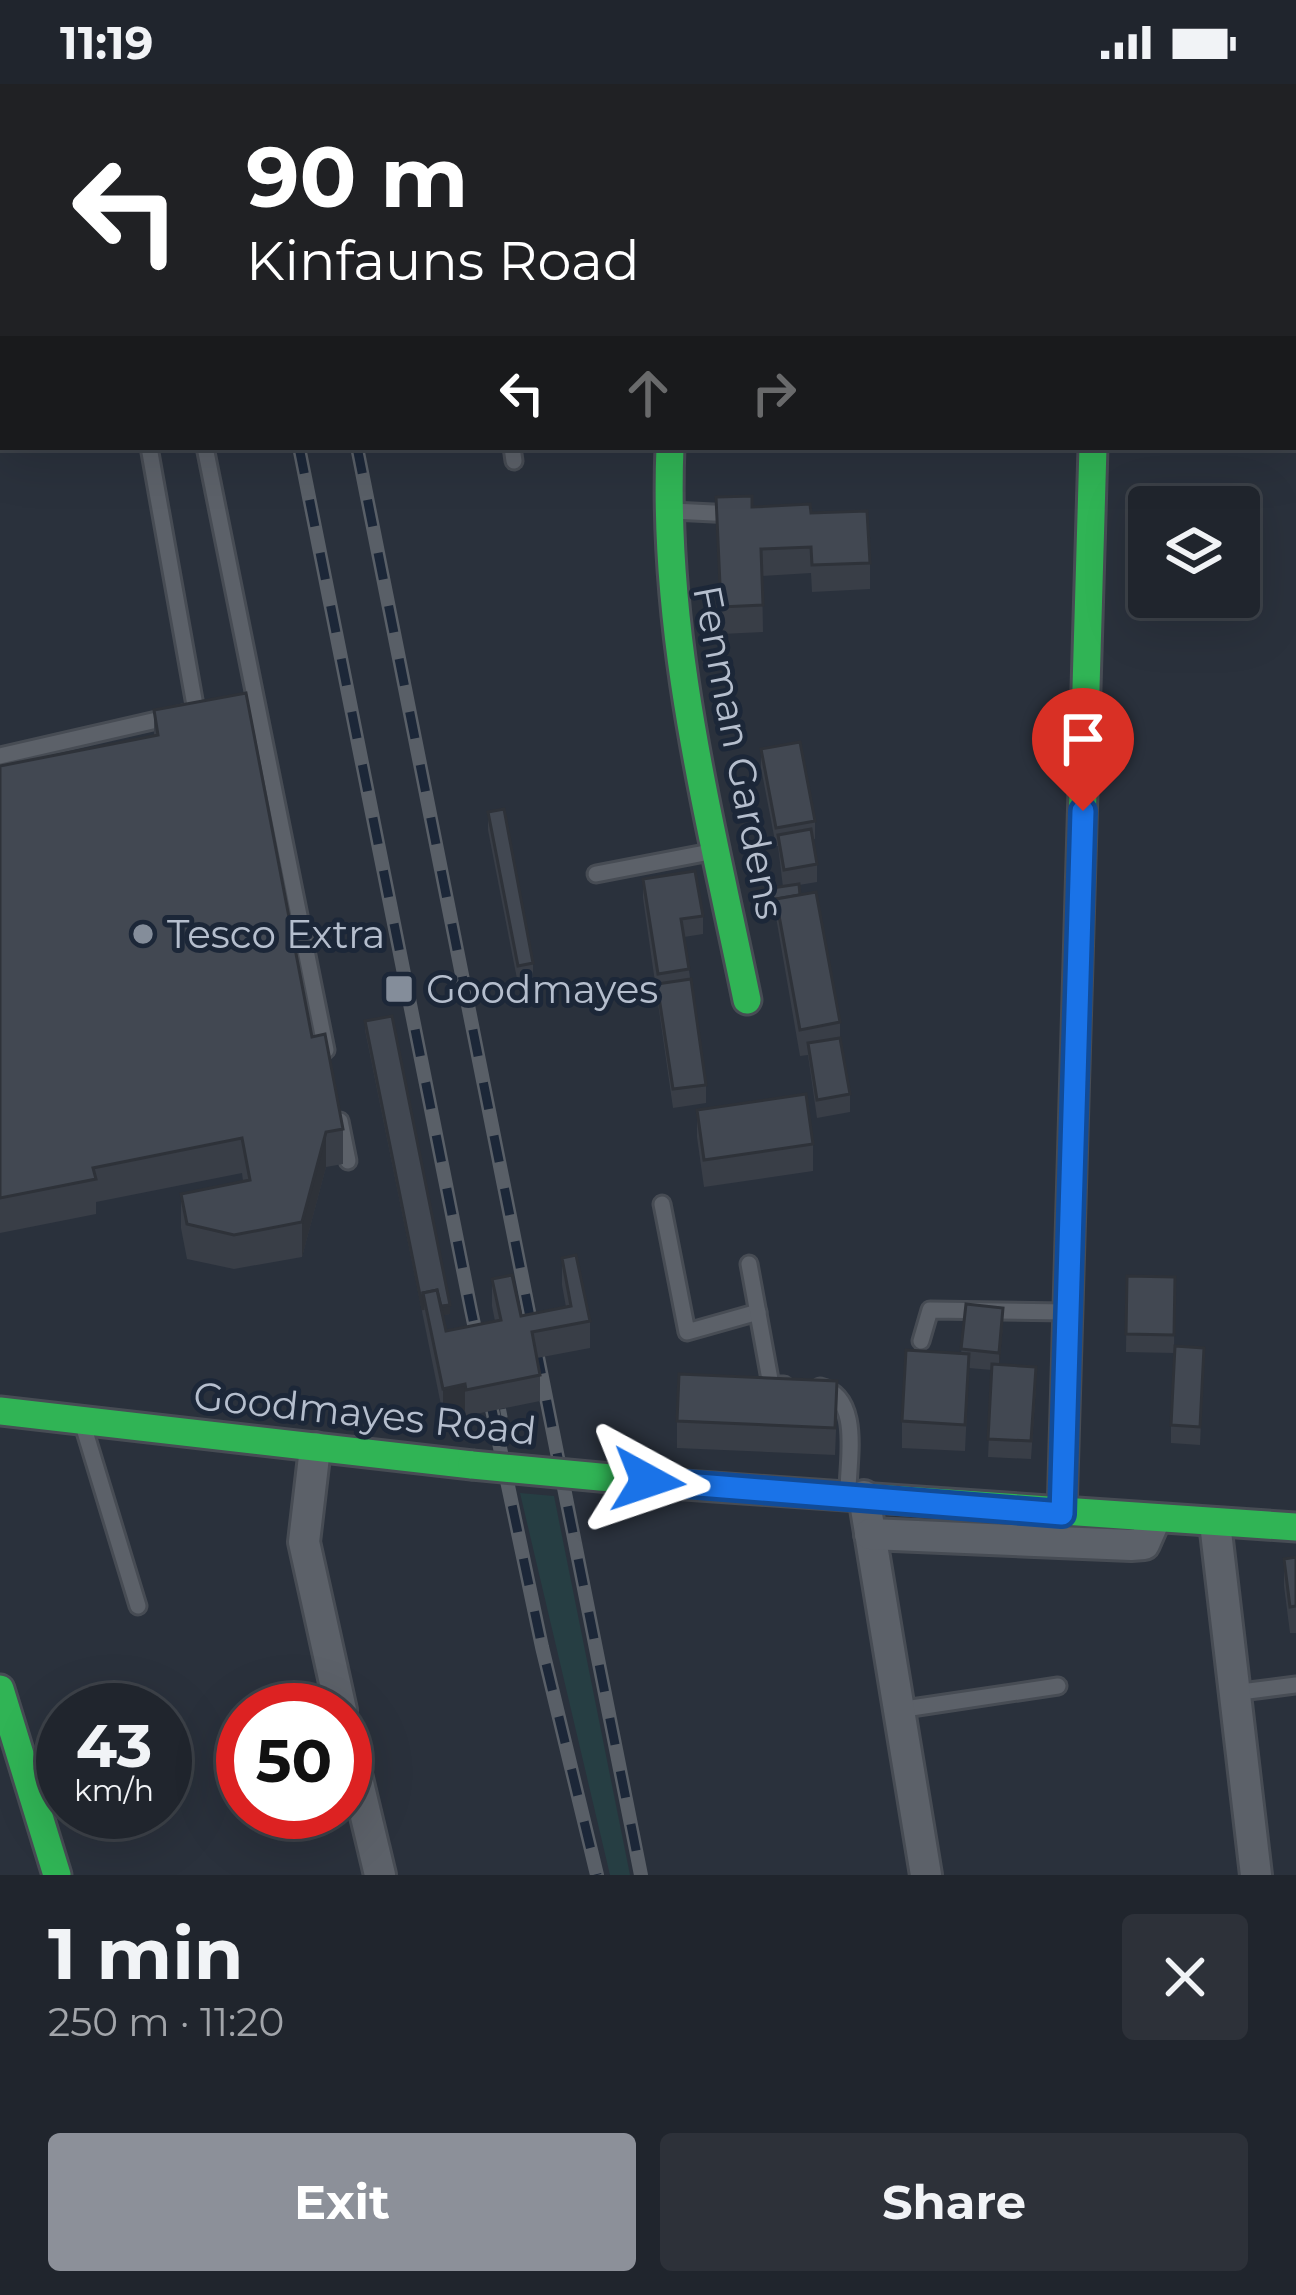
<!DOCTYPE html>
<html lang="en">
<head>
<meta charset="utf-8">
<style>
	body { margin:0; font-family:Montserrat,sans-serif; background:#2d3139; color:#f1f3f6; height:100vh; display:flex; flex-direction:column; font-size:45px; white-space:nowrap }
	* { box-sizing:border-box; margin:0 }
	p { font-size:39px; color:#a2a5aa }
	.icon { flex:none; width:66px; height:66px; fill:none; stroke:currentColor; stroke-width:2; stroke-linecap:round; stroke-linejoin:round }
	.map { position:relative; height:1791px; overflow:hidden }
	.drawer { display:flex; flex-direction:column; background:#20252d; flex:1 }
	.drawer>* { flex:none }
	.top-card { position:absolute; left:0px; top:0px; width:1296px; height:366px; box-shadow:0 12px 48px #0002,0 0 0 3px #3d4249; background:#202124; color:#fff; overflow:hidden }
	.buttons { position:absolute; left:1128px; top:402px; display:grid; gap:24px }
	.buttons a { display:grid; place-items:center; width:132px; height:132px; border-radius:12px; background:#20252d; box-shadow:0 12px 48px #0002,0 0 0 3px #3d4249; font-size:60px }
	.speed { position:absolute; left:36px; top:1599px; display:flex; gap:24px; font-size:60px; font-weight:700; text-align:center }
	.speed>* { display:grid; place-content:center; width:156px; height:156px; border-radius:50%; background:#20252d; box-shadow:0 12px 48px #0002,0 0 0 3px #3d4249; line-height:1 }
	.speed small { font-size:30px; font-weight:400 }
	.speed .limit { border:18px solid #d22; background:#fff; color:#111 }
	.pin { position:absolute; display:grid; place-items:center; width:102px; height:102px; color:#fff; margin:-123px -51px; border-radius:50% 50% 50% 0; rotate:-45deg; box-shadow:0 0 12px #0007 }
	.pin .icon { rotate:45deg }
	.me { position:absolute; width:132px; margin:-66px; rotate:95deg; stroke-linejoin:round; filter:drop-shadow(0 0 9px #0008) }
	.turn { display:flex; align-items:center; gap:42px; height:252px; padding:0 48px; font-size:54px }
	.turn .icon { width:156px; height:156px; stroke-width:2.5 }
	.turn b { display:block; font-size:84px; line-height:102px }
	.lanes { display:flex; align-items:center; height:114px; padding:0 48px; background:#0003; justify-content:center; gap:60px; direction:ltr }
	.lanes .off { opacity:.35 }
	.round { display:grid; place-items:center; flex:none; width:126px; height:126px; border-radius:12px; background:#2d3139 }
	.head { display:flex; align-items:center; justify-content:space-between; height:204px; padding:0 48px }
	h1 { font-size:72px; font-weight:700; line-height:90px }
	.action { display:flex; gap:24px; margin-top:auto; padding:24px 48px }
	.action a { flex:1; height:138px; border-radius:12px; background:#8c9099; color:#fff; font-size:48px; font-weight:700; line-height:138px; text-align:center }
	.action a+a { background:#2d3139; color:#f1f3f6 }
	.status { display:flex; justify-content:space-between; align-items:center; height:84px; padding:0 60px; background:#20252d; direction:ltr }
	.status svg { height:33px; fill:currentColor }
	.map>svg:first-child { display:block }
</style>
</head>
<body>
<div class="status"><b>11:19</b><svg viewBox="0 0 49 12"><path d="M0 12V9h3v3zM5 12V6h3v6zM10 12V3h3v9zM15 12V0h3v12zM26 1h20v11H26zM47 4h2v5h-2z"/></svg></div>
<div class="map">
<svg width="1296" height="1791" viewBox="0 0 1296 1791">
	<rect width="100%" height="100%" fill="#2a313c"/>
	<path fill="#263e43" d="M520,1409L554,1412L630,1791H610Z"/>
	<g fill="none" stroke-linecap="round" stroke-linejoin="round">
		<defs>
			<g id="lane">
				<path d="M83,0L84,3"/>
				<path d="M133,0L134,3"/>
				<path d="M0,171H3"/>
				<path d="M205,363L326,966"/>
				<path d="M512,363L514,377"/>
				<path d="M673,427L733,430"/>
				<path d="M0,672L196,627L149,363"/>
				<path d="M596,790L710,768"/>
				<path d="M340,1037L348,1077"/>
				<path d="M662,1120L687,1248L758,1228"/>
				<path d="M749,1180L771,1301H784"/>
				<path d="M921,1257L930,1226L1066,1228"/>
				<path d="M820,1303C862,1313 848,1375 848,1408"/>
				<path d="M83,1341L138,1522"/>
				<path d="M1233,1609L1296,1601"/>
				<path d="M898,1626L1058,1602"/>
			</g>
			<g id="street">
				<path d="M705,0L708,3"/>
				<path d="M1098,0V3"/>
				<path d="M1293,69H1296"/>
				<path d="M315,1364L304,1458L341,1626"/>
				<path d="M864,1412L926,1791"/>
				<path d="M1215,1439L1256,1791"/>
				<path d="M870,1450L1131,1461L1144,1460L1155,1435"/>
				<path d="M345,1644L380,1791"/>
			</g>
			<g id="fast">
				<path d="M670,363C662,553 709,731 747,916"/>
				<path d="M0,1327L472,1381"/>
				<path d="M685,1401L1296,1443"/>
				<path d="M1062,1430L1093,363"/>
				<path d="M0,1605L57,1791"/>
			</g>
		</defs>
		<use href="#lane" stroke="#474c54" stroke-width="21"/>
		<use href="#street" stroke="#474c54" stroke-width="36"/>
		<use href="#fast" stroke="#474c54" stroke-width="33"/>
		<path stroke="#585f67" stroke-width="6" stroke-dasharray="9 9" stroke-linecap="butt" d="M503,1325L508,1351"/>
		<use href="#lane" stroke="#5c6169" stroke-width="15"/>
		<use href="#street" stroke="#5c6169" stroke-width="30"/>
		<use href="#fast" stroke="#30b455" stroke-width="27"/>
		<defs>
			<g id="rail">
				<path d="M239,0V3"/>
				<path d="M284,0L285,3"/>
				<path d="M299,363L471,1226L542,1563L597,1791"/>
				<path d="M357,363L641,1791"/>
			</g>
		</defs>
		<use href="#rail" stroke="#595f67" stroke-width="14"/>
		<use href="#rail" stroke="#1c2738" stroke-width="9" stroke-dasharray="27" stroke-linecap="butt"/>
		<defs>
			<path id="fast-bridge" d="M472,1381L685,1401"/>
		</defs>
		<use href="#fast-bridge" stroke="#474c54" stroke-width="33" stroke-linecap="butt"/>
		<use href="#fast-bridge" stroke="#30b455" stroke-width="27"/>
	</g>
	<g fill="#393e47">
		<path d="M716,413L752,423L811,429L870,479V505L812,508L811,489L762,492L763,548L721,550Z"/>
		<path d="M154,626L312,953L343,1045V1080L326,1083L302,1173L234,1185L187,1175L181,1144V1110L243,1097L242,1089L96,1118V1130L0,1149V682L154,652Z"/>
		<path d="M761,665L815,737V755H813L817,780V798L799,801L800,811L840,938V957L850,1010V1028L817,1034L808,971L800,972L776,833L761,836L758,806L783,803L778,762H776L761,684Z"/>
		<path d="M488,728L533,879V898L518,900L488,746Z"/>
		<path d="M643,795L703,832V850L684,853L706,1001V1019L673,1024L643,814Z"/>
		<path d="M365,937L450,1230L443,1231L446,1247L495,1237L492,1222V1195L521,1232L566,1223L562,1201V1174L590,1237V1264L537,1274L540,1291V1317L466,1332L465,1327L443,1331L365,946Z"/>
		<path d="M697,1026L813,1060V1087L704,1103L697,1053Z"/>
		<path d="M1127,1192L1175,1193L1174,1269L1126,1268Z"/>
		<path d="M966,1220L1003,1242L999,1281L1036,1301L1031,1375L988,1373L992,1286L969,1284L965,1367L902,1364V1337L961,1270Z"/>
		<path d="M1204,1264L1200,1361L1171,1359V1341Z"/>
		<path d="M837,1323L835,1371L677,1364V1337Z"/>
		<path d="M1296,1473V1549H1290L1284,1502V1475Z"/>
	</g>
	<g fill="#2e3239">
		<path d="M326,1048V1083L302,1173V1138Z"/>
		<path d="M450,1221V1230L429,1234L427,1225Z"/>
		<path d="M1003,1224V1242L999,1287V1269Z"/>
		<path d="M465,1300V1327L443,1331V1305Z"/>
	</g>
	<g fill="#424852" stroke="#2e3239" stroke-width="3">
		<path d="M426,0H467L468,3H426Z"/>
		<path d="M607,0H657L658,3H608Z"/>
		<path d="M752,412V423L810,420L811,429L867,427L870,479L812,481L811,463L761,465L763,521L721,523L716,413Z"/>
		<path d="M246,609L312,953L325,950L343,1045L326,1048L302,1138L234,1151L187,1140L181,1110L250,1096L242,1054L93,1084L96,1095L0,1114V682L158,651L154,626Z"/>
		<path d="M800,658L815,737L776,744L761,665Z"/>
		<path d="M504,725L533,879L518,882L488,728Z"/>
		<path d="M811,745L817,780L784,786L778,751Z"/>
		<path d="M695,787L703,832L681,835L689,885L658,890L643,795Z"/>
		<path d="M799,800L800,811L776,815V824L761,826L758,806Z"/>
		<path d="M816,808L840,938L800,946L776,815Z"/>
		<path d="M691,895L706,1001L673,1005L657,900Z"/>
		<path d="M392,932L450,1221L441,1222L437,1206L423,1209V1226L365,937Z"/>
		<path d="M840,954L850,1010L817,1016L808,959Z"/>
		<path d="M806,1010L813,1060L704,1076L697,1026Z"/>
		<path d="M576,1171L590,1237L532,1248L540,1291L466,1306L465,1300L443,1305L423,1209L437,1206L446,1247L501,1236L492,1195L512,1191L521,1232L571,1222L562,1174Z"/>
		<path d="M1127,1192L1175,1193L1174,1251L1126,1250Z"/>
		<path d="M966,1220L1003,1224L999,1269L961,1265Z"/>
		<path d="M1175,1262L1204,1264L1200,1343L1171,1341Z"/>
		<path d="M906,1266L969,1270L965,1341L902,1337Z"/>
		<path d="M992,1280L1036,1283L1031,1357L988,1355Z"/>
		<path d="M679,1290L837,1297L835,1344L677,1337Z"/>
		<path d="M1296,1473V1522L1290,1523L1284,1475Z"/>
	</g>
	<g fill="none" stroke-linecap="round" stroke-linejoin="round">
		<defs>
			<path id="route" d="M648,1397L1062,1430L1083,727"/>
		</defs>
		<use href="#route" stroke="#114b97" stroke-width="30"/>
		<use href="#route" stroke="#1a73e8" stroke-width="21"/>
	</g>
	<g fill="#848d9a" stroke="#1c2738" stroke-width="4.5">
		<circle cx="143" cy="850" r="12"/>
		<rect x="384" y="890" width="30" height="30" rx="6"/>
	</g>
	<g text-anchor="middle" stroke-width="10" stroke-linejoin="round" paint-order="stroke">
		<g font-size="39" fill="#b5becd" stroke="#1c2738">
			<text transform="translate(739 668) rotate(79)" y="14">Fenman Gardens</text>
			<text transform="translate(365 1329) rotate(6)" y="14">Goodmayes Road</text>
		</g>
		<g font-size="39" fill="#b5becd" stroke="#1c2738" text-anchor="start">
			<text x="167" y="864">Tesco Extra</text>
			<text x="426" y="919">Goodmayes</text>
		</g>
	</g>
</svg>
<div class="buttons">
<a><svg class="icon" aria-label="layers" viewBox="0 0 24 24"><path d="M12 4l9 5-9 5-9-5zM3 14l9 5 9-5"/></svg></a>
</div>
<div class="speed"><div>43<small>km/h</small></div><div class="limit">50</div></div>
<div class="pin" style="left:1083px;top:727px;background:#d93025"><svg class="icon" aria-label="arrive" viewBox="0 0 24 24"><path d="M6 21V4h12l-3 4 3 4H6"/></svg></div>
<svg class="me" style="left:648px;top:1397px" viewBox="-20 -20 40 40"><path d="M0-17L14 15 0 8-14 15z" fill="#1a73e8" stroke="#fff" stroke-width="4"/></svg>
<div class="top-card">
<div class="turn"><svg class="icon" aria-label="left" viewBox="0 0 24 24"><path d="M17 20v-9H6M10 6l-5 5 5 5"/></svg><div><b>90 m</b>Kinfauns Road</div></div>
<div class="lanes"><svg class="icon" aria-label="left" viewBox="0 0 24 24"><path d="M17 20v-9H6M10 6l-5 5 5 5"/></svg><svg class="icon off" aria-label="ahead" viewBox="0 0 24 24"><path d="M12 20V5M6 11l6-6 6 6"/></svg><svg class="icon off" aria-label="right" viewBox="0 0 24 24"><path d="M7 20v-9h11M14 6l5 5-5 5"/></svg></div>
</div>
</div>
<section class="drawer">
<div class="head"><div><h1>1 min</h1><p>250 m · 11:20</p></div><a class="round"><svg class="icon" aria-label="close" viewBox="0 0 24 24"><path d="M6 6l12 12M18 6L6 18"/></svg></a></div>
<div class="action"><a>Exit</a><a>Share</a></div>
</section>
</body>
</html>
